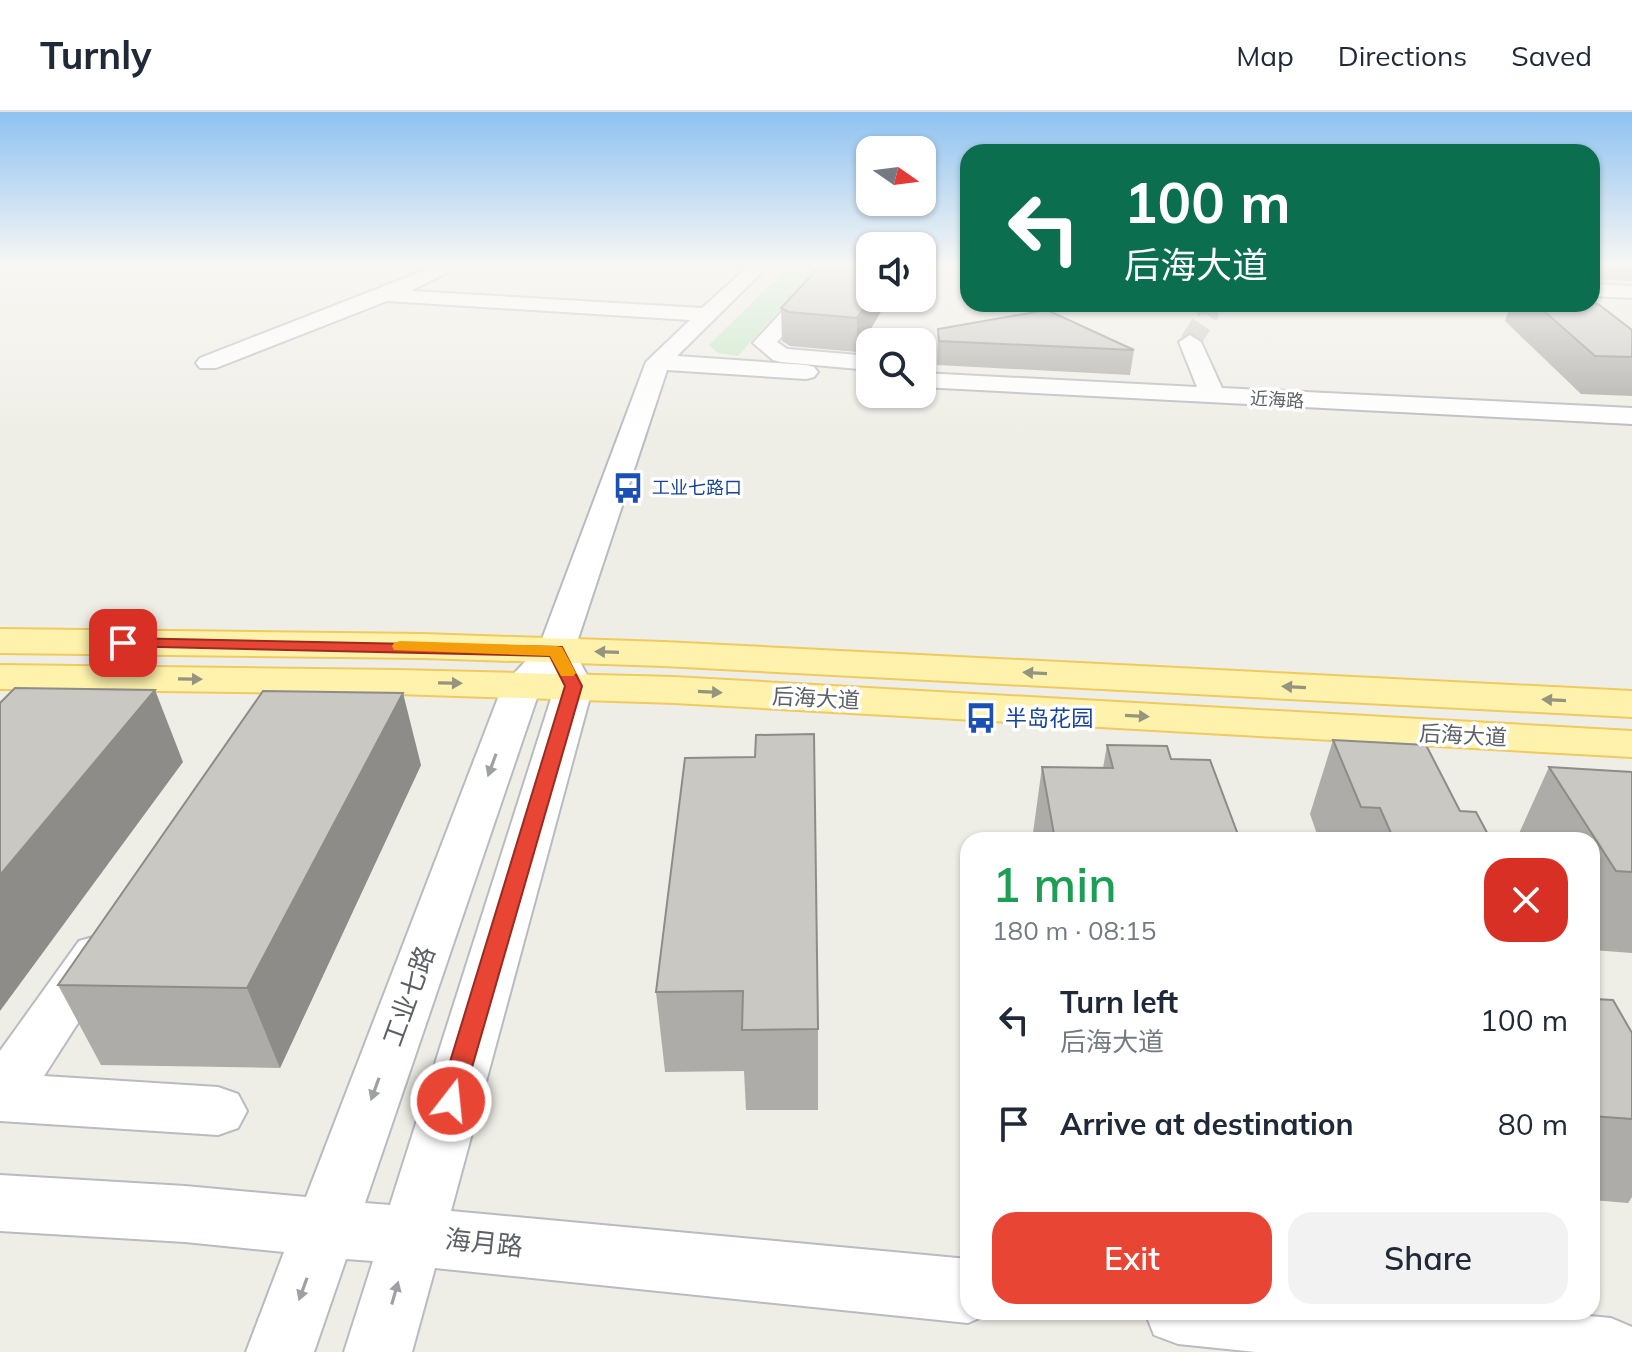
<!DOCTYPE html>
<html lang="en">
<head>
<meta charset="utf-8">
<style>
	body { margin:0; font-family:Mulish,"Noto Sans SC",sans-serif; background:#f2f2f3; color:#1f2937; height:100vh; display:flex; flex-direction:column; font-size:30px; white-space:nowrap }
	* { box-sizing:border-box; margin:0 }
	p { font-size:26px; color:#747a83 }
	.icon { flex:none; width:44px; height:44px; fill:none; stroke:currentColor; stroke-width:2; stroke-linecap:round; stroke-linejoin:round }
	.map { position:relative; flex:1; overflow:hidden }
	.drawer { position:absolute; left:960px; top:720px; width:640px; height:488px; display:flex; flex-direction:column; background:#fff; border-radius:24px; box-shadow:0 2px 6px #0004 }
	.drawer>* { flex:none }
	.banner { position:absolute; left:960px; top:32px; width:640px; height:168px; border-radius:24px; box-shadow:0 2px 6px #0004; background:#0b6e4f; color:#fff; overflow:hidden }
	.needle { width:52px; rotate:104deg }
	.controls { position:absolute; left:856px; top:24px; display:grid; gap:16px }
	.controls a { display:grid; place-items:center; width:80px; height:80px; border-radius:16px; background:#fff; box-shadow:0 2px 6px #0004; font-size:40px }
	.pin { position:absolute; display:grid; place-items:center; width:68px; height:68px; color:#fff; margin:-34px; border-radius:16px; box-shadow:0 4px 12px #0006 }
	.me { position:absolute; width:88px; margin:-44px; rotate:16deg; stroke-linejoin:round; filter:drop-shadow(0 0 6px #0008) }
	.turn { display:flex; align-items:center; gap:28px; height:168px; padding:0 32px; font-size:36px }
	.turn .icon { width:104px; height:104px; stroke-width:2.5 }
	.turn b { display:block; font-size:56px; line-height:68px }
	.round { display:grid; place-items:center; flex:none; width:84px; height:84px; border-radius:24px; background:#f2f2f3 }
	.overview { display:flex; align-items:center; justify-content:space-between; height:136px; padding:0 32px }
	h1 { font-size:48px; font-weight:600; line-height:60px; color:#1e9e55 }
	.action { display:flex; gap:16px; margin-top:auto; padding:16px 32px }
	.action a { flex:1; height:92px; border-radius:24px; background:#e84534; color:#fff; font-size:32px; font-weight:600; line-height:92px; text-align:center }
	.action a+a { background:#f2f2f3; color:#1f2937 }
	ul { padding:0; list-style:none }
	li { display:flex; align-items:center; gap:24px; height:104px; padding:0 32px }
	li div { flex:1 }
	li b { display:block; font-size:30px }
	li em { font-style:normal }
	header { display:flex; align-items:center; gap:48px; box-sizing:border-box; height:112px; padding:0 40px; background:#fff; border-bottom:2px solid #e0e1e3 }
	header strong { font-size:38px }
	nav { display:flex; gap:44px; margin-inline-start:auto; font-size:28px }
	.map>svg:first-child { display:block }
</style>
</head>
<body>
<header>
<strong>Turnly</strong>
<nav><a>Map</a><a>Directions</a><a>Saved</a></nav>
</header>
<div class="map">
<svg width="1632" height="1240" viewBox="0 0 1632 1240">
	<rect width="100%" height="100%" fill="#efeee6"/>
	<path fill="#c3e7c3" d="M787,156L816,158L738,244L718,241L709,233Z"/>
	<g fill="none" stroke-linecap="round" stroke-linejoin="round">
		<path stroke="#cacbc6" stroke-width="21" stroke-dasharray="21 11" stroke-linecap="butt" d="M1190,230L1208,202L1206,192"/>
		<defs>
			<g id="minor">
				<path d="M438,153H462L411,179L702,196L750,153H769L677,244L806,253L814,255L818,260L814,265L806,267L667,258L574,539L593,574L451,1099L968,1147V1200L991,1201L968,1211L435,1156L412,1240H344L373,1149L346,1147L314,1240H246L284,1140L185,1130L0,1119V1063L185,1074L306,1085L503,573L539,535L646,250L690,208L387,189L216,256H200L196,251L200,246ZM551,565L555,574L390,1093L365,1091L540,577Z"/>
				<path d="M825,153H844L777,230L787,237L870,244V258L781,250L773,248L753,231Z"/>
				<path d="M1592,172L1632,174V186L1592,184Z"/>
				<path d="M1190,223L1201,230L1222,276L1632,296V312L922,275V261L1197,275L1179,230Z"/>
				<path d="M97,824L115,829L122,842L44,964L218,975L238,982L247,999L238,1016L218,1023L0,1009V939L79,829Z"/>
				<path d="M1145,1200H1545L1611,1206L1632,1215V1240H1256L1178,1232L1154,1223Z"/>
			</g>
			<g id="major">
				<path d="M0,517L423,522L664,530L1632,579V605L664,554L423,546L0,541Z"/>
				<path d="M0,553L397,558L674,565L1632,619V645L674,591L397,582L0,577Z"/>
			</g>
		</defs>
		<use href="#minor" stroke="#b8bbbf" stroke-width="4"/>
		<use href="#major" stroke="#f0ca5e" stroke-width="4"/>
		<use href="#minor" fill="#fff" fill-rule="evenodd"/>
		<use href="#major" fill="#fef2ac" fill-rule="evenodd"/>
	</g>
	<g fill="#aeaca8">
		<path d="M1592,153H1632V169L1592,167Z"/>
		<path d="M870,186H889L857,240L790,234L782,229L781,196Z"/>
		<path d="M1511,192H1592L1632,245V284L1581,282L1505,209Z"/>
		<path d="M938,217L1134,238L1130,263L937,253Z"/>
		<path d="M1333,628L1460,699L1491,728H1319L1310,702Z"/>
		<path d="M1107,633L1171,647L1240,728H1032L1042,655L1103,656Z"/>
		<path d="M755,645L818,917V998H746L744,959L665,960L656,880Z"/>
		<path d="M421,653L280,956L101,953L58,873Z"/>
		<path d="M1549,655L1632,660V841L1592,838V728H1516Z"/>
		<path d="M1592,881L1595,887L1632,921V1085L1628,1091L1592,1088Z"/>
	</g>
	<g fill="#8d8c88">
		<path d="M922,153H942L922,159Z"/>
		<path d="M870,186H889L857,240V206Z"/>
		<path d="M155,578L183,650L0,899V763Z"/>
		<path d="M403,581L421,653L280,956L247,876Z"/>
	</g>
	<g fill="#cac8c3" stroke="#8d8c88" stroke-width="2">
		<path d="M821,153H870V186L857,206L789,200L781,196Z"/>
		<path d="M1592,191L1598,192L1632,218V245L1595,244L1536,192H1592Z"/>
		<path d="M1047,198L1134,238L939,229L938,217Z"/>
		<path d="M15,576L155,578L0,763V591Z"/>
		<path d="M263,579L403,581L247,876L58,873Z"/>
		<path d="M814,622L818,917L742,918L743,879L656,880L685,646L755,645L756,623Z"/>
		<path d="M1333,628L1426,633L1460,699L1476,700L1491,728H1394L1380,696L1361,695Z"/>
		<path d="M1107,633L1167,634L1171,647L1210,648L1240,728H1055L1042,655L1113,656Z"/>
		<path d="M1549,655L1632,660V760L1616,759Z"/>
		<path d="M1592,881L1595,887L1613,888L1632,921V1007L1592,1004Z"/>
	</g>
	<defs><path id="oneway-solid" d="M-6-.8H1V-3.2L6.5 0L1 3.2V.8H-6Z" transform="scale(2)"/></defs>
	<g fill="#95947e">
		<use href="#oneway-solid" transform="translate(607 540) rotate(-178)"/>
		<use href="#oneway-solid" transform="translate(1035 561) rotate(-177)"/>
		<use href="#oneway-solid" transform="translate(190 567) rotate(1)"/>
		<use href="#oneway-solid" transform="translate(450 571) rotate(1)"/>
		<use href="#oneway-solid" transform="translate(1294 575) rotate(-177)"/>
		<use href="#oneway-solid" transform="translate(710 580) rotate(3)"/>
		<use href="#oneway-solid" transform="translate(1554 588) rotate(-177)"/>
		<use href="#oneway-solid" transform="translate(1137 604) rotate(3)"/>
	</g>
	<g fill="#9ea0a3">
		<use href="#oneway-solid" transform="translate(492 653) rotate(110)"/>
		<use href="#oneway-solid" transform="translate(375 977) rotate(110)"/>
		<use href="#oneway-solid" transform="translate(303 1177) rotate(110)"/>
		<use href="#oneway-solid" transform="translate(395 1181) rotate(-74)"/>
	</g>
	<linearGradient id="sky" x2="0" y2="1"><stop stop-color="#8ec2f1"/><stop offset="0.47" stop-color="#f8f7f4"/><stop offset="1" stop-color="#f8f7f4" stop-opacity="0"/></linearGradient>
	<rect width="1632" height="326" fill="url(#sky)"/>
	<path fill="#e84534" stroke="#972d22" stroke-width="2" d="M123,526L562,535L582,574L460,997L451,1000L442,997L438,989L565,574L550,544L117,534L115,531Z"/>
	<path fill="#f59e0b" d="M400,529L556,534L562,535L576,561L573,564H561L550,544L394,538L392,534L394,531Z"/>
	<defs>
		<symbol id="bus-bare" viewBox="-9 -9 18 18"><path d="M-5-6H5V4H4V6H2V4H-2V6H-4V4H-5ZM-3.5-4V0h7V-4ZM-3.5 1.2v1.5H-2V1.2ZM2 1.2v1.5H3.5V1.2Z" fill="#1a4fb4" stroke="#fff" stroke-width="2.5" paint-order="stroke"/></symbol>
	</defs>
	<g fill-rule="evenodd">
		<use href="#bus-bare" x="606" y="354" width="44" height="44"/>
		<use href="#bus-bare" x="959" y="584" width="44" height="44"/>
	</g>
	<g text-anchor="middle" stroke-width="7" stroke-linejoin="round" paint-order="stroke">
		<g font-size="18" fill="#5d6166" stroke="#fff">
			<text transform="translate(1277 288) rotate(3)" y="6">近海路</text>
		</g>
		<g font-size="18" fill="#164399" stroke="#fff" text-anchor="start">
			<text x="652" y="382">工业七路口</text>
		</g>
		<g font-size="22" fill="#5d6166" stroke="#fff">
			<text transform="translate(816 586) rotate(3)" y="8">后海大道</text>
			<text transform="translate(1463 623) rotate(3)" y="8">后海大道</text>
		</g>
		<g font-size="22" fill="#164399" stroke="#fff" text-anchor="start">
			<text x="1005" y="614">半岛花园</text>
		</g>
		<g font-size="26" fill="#5d6166" stroke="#fff">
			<text transform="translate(409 884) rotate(-70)" y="9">工业七路</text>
			<text transform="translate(484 1131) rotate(6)" y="9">海月路</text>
		</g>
	</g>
</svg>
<div class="controls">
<a><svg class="needle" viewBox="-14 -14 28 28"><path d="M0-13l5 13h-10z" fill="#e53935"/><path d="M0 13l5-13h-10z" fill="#747a83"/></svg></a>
<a><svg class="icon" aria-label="sound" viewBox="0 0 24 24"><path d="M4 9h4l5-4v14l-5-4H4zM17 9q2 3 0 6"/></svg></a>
<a><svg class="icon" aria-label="search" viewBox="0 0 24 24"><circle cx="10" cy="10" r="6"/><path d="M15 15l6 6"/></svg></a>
</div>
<div class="pin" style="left:123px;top:531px;background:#d93025"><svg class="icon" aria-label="arrive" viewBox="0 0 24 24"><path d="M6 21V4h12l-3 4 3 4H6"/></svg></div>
<svg class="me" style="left:451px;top:989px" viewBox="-20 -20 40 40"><circle r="17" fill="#e84534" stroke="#fff" stroke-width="3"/><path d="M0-11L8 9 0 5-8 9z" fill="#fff"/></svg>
<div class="banner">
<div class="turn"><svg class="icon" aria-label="left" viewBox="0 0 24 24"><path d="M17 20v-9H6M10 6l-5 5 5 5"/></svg><div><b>100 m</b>后海大道</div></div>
</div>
<section class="drawer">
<div class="overview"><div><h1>1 min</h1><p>180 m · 08:15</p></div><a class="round" style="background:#d93025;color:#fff"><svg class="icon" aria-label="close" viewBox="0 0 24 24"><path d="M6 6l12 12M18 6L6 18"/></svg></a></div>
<ul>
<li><svg class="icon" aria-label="left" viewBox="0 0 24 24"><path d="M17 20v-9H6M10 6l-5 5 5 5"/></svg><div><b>Turn left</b><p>后海大道</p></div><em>100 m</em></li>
<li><svg class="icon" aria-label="arrive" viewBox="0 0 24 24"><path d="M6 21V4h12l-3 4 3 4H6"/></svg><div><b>Arrive at destination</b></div><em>80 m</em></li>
</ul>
<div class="action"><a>Exit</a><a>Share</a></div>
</section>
</div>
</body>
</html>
